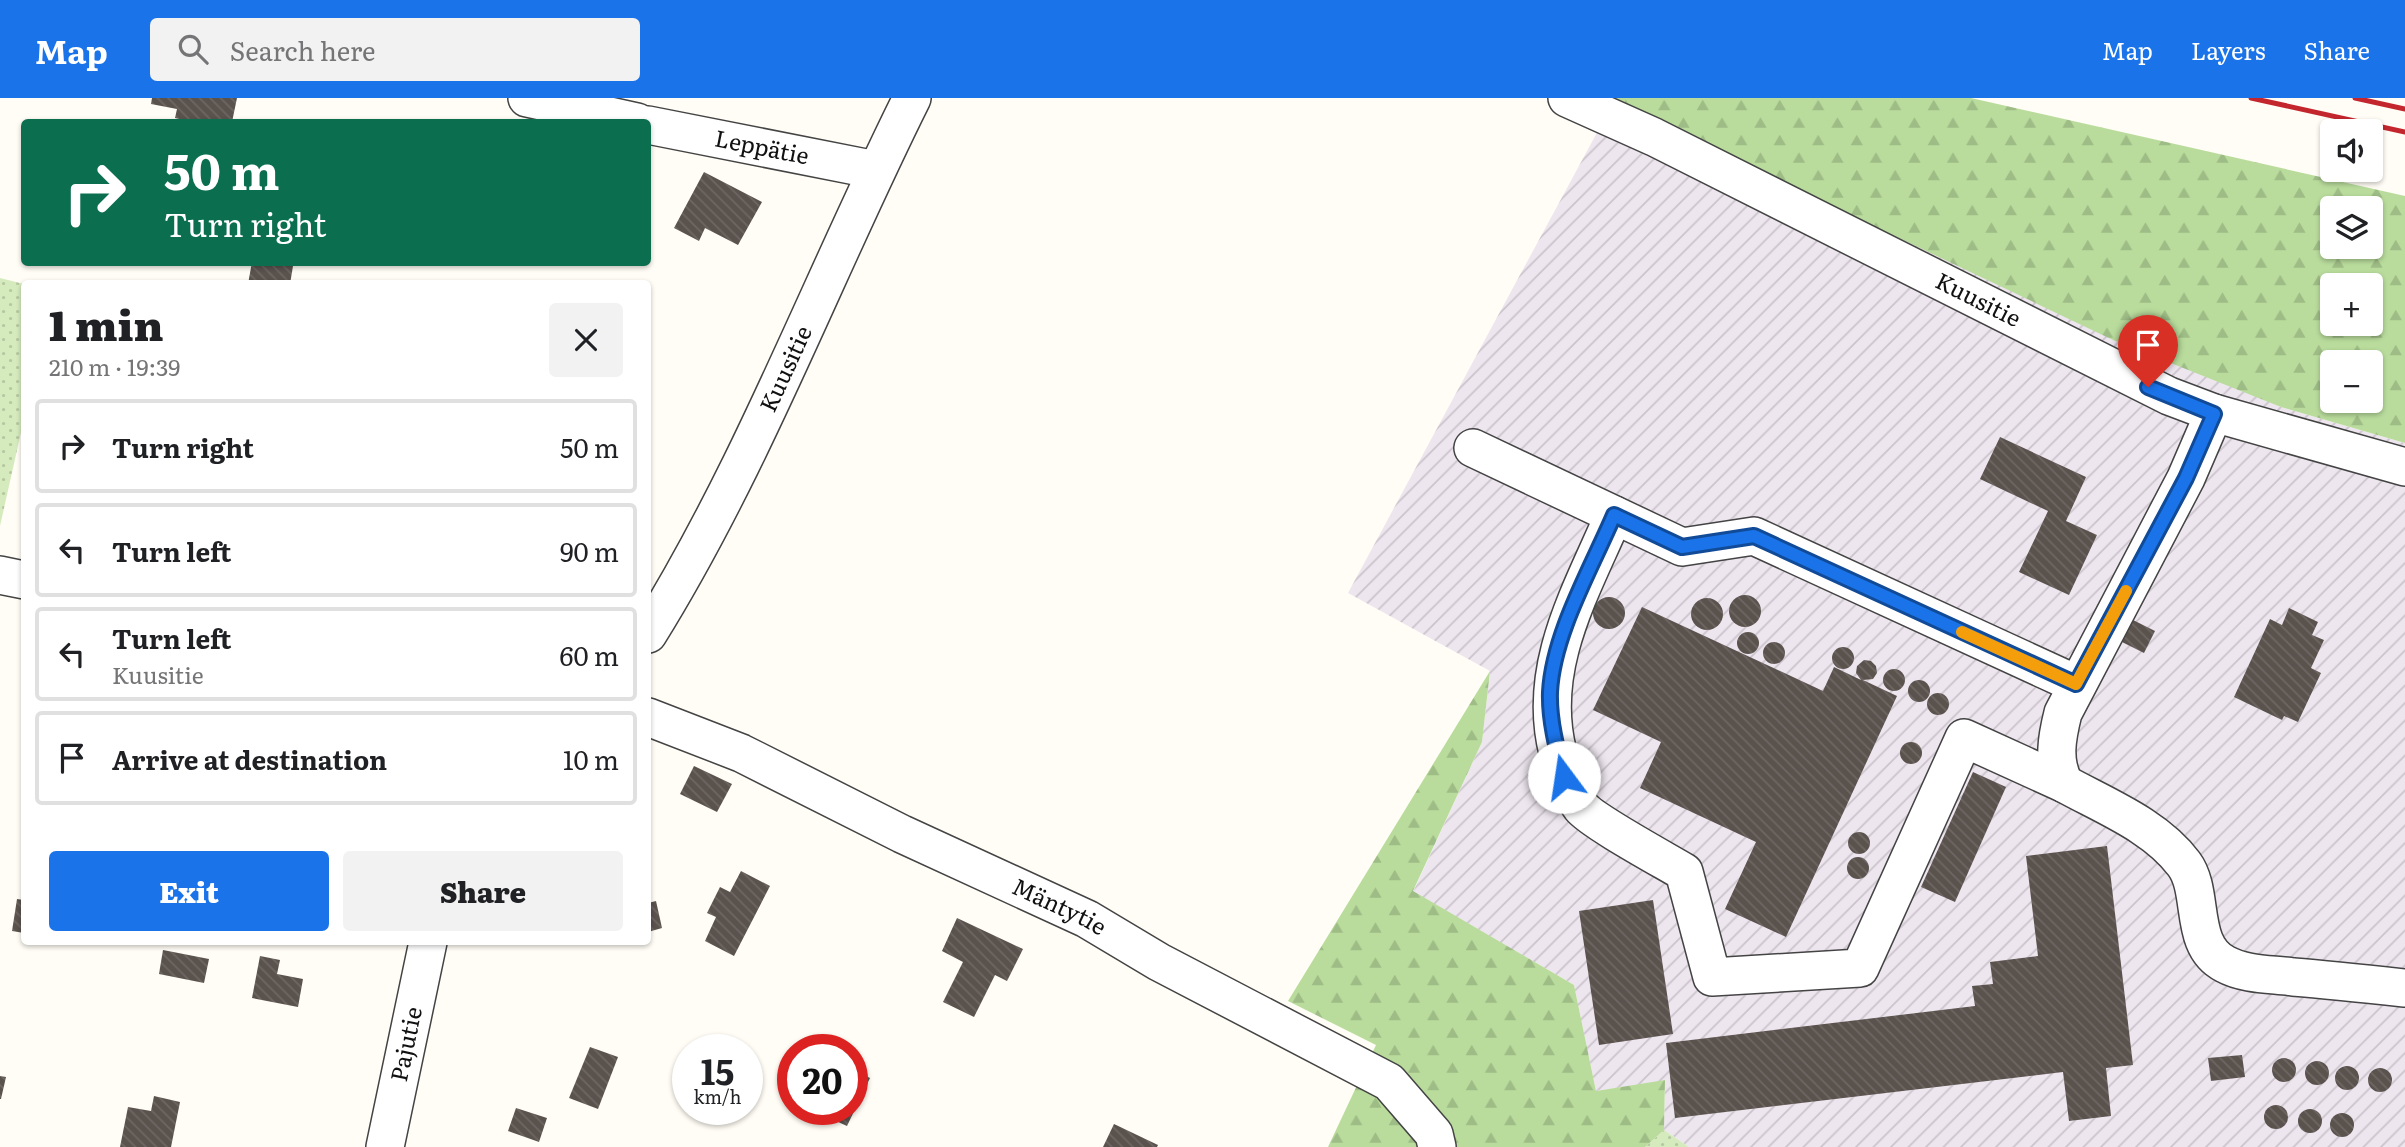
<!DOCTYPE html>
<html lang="en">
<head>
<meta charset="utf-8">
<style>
	body { margin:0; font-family:Literata,serif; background:#f2f2f2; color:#202124; height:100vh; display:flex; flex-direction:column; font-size:26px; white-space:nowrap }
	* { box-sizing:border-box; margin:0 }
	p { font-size:23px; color:#757577 }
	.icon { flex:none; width:38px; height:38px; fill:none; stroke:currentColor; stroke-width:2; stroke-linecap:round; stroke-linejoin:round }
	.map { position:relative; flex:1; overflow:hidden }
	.drawer { position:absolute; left:21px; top:182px; width:630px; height:665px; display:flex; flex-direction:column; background:#fff; border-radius:7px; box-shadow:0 2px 5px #0004 }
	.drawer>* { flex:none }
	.hud { position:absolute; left:21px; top:21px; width:630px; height:147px; border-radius:7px; box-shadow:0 2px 5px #0004; background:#0b6e4f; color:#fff; overflow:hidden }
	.buttons { position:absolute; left:2320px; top:21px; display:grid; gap:14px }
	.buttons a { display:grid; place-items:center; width:63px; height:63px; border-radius:7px; background:#fff; box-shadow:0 2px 5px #0004; font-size:35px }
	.speed { position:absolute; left:672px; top:936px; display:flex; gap:14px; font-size:35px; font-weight:700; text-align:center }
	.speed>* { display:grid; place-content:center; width:91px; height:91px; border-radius:50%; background:#fff; box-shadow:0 2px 5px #0004; line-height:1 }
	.speed small { font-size:18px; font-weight:400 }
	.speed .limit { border:10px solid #d22; background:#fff; color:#111 }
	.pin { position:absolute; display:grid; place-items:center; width:60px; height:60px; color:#fff; margin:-72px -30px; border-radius:50% 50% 50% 0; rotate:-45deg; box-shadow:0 0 7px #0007 }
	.pin .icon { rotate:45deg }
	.me { position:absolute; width:77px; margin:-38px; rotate:346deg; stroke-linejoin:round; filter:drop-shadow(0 0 5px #0008) }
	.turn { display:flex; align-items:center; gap:24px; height:147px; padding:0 28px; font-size:32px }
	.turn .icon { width:91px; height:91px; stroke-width:2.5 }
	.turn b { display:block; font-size:49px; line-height:60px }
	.round { display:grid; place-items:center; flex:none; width:74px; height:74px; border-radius:7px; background:#f2f2f2 }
	.summary { display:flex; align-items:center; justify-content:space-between; height:119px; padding:0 28px }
	h1 { font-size:42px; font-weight:800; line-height:52px }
	.button { display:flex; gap:14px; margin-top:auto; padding:14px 28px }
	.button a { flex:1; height:80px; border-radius:7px; background:#1a73e8; color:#fff; font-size:28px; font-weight:800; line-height:80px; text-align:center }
	.button a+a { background:#f2f2f2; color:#202124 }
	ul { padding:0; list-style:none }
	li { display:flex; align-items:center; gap:21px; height:94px; margin:0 14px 10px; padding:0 14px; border:4px solid #e0e0e0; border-radius:7px }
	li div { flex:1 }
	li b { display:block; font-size:26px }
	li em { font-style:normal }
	header { display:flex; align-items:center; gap:42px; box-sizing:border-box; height:98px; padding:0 35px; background:#1a73e8; color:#fff }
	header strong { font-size:33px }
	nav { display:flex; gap:38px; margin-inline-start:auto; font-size:24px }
	.search { width:490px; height:63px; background:#f2f2f2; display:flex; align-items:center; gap:18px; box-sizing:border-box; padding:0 24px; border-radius:7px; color:#757577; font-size:26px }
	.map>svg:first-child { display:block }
</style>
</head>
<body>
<header>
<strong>Map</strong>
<div class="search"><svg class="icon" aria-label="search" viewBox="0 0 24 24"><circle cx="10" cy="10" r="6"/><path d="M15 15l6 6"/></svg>Search here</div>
<nav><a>Map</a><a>Layers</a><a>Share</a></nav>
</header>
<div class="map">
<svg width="2405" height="1049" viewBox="0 0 2405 1049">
	<defs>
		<pattern id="industrial-furrows" width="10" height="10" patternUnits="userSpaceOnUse" patternTransform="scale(1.75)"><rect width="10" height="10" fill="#eee6ef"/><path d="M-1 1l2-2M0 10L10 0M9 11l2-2" fill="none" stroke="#cbc4cc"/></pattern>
		<pattern id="grass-dots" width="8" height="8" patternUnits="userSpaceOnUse" patternTransform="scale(1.75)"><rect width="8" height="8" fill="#d5ebbd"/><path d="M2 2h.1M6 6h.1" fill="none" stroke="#b6c8a1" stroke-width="1.8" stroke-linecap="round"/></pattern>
		<pattern id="forest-firs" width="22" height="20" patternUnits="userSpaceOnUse" patternTransform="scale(1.75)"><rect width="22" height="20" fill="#b9dc9c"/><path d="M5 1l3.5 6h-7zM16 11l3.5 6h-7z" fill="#9ebc85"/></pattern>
		<pattern id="building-back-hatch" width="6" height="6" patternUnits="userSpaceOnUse" patternTransform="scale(1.75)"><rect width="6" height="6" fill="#5a524d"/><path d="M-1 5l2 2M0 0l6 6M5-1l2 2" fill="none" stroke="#6d6662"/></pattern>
	</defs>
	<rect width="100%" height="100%" fill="#fffdf5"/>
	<path fill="url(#industrial-furrows)" d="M1613,5L2281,309L2405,345V1049H1689L1664,1032L1665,983L1596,993L1574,887L1413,794L1482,644L1490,573L1348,495Z"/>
	<g fill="url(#grass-dots)">
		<path d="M0,180L24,186V321L0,428Z"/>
		<path d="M1664,1032L1689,1049H1645Z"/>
	</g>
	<g fill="url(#forest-firs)" fill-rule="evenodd">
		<path d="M1605,0H1971L2405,98V345L2281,309L2113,242ZM2333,110H2371V149H2333ZM2333,187H2371V226H2333ZM2333,264H2371V303H2333Z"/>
		<path d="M1490,573L1482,644L1413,793L1574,887L1596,993L1665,982L1664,1032L1645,1049H1328L1376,947L1288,903Z"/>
	</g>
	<g fill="url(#building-back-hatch)">
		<path d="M152,0H237L232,24H191L175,20L177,11L151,6Z"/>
		<path d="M704,74L762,104L738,147L705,130L699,143L674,130Z"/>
		<path d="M252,164L293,168L290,186H248Z"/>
		<path d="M2000,339L2086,379L2066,423L2097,437L2069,497L2019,474L2048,413L1980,381Z"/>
		<circle cx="1745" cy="513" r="16"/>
		<circle cx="1609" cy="515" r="16"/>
		<circle cx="1707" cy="516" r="16"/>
		<path d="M1642,509L1823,593L1834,569L1861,582L1856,575L1857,568L1864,562L1871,563L1876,568L1877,575L1873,581L1863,582L1897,598L1786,839L1725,811L1756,744L1640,690L1661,644L1593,612Z"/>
		<path d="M2289,510L2318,524L2312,537L2324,542L2311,570L2321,575L2298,624L2284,618L2282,622L2234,599L2270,521L2282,527Z"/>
		<path d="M2133,522L2155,533L2144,555L2122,544Z"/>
		<circle cx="1748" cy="545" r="11"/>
		<circle cx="1774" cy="555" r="11"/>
		<circle cx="1843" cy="560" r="11"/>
		<circle cx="1894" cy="582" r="11"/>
		<circle cx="1919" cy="593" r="11"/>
		<circle cx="1938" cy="606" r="11"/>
		<circle cx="1911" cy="655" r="11"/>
		<path d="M694,668L732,686L717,714L680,696Z"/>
		<path d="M1973,674L2006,689L1955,804L1921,789Z"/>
		<circle cx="1859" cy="745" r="11"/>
		<path d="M2107,748L2133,967L2106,970L2111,1018L2069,1023L2063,974L1675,1020L1666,945L1975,908L1972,888L1993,886L1990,864L2038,858L2026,758Z"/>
		<circle cx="1858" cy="770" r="11"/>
		<path d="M741,773L770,788L734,858L705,843L716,819L707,815L720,789L730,794Z"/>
		<path d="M17,801L24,802V835L12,833Z"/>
		<path d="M1653,802L1673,936L1599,947L1579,813Z"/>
		<path d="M656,803L662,830L648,834V805Z"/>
		<path d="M957,820L1023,851L1007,883L995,877L974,919L943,904L963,864L942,853Z"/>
		<path d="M163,852L209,861L204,885L159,876Z"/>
		<path d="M260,858L280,862L277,876L303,881L298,909L252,900Z"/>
		<path d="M590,949L618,959L598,1011L569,1000Z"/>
		<path d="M2242,957L2245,979L2211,983L2208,960Z"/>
		<circle cx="2284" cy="972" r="12"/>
		<circle cx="2317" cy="975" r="12"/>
		<circle cx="2347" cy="980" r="12"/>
		<circle cx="2380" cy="982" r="12"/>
		<path d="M852,971L870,980L847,1028L812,1012H852Z"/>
		<path d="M0,978L6,979L1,1001H0Z"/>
		<path d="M154,998L180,1004L171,1049H120L128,1009L151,1013Z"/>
		<circle cx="2276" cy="1019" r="12"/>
		<path d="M516,1010L547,1020L539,1044L508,1033Z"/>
		<circle cx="2310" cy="1023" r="12"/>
		<circle cx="2342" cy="1027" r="12"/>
		<path d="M1114,1026L1158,1047L1157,1049H1103Z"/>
	</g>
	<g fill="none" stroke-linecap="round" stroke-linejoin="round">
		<defs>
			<g id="minor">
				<path d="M527,0L637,24"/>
				<path id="s1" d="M1567,0L1654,39L2169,298L2214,315L2405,369"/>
				<path id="s2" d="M648,27L876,72"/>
				<path d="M2214,315L2186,380L2063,615C2057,639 2052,664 2065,686C2105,708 2156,728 2184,766C2205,794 2188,847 2225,866C2245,877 2272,876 2293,879C2331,882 2368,886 2405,890"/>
				<path d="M1473,350L1682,449L1754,438L2076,586"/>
				<path d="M1614,417C1581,494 1536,569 1558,655C1563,674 1569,693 1581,709C1592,723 1664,762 1684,774L1712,879L1860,870L1964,640L2065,686"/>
				<path d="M0,477L24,482"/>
				<path id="s3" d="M648,536C753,367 823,178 912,0"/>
				<path id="s4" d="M648,619L741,655L902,736L1087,821L1159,864L1389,984L1434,1036L1437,1049"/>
				<path id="s5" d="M385,1049L428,844"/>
			</g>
		</defs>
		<use href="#minor" stroke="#444" stroke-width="40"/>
		<use href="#minor" stroke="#fff" stroke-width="37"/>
		<g stroke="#c4262e" stroke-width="5">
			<path d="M2251,0L2405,34"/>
			<path d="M2355,0L2405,11"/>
		</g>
	</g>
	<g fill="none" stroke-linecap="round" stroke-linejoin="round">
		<defs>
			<path id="route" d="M1564,679C1557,652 1549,622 1550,594C1553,536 1591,471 1614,417L1682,449L1754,438L2076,586L2186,380L2214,316L2148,289"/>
		</defs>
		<use href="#route" stroke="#114b97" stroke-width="18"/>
		<use href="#route" stroke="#1a73e8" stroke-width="12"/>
		<path stroke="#f59e0b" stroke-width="12" d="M1962,534L2076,586L2126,493"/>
	</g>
	<g text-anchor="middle" stroke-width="7" stroke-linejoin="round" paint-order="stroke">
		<g font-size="23" fill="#111" stroke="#fff">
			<text dy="8" stroke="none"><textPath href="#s2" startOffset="116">Leppätie</textPath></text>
			<text dy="8" stroke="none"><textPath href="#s1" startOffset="458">Kuusitie</textPath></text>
			<text dy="8" stroke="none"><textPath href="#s3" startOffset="299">Kuusitie</textPath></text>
			<text dy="8" stroke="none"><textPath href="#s4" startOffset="453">Mäntytie</textPath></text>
			<text dy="8" stroke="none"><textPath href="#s5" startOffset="105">Pajutie</textPath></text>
		</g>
	</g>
</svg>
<div class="buttons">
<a><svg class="icon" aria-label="sound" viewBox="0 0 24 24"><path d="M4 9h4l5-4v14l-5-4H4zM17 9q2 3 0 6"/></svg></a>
<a><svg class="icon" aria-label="layers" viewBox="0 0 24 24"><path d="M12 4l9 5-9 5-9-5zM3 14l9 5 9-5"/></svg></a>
<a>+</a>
<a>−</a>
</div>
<div class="speed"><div>15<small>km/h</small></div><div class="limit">20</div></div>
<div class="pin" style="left:2148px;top:289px;background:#d93025"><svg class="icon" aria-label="arrive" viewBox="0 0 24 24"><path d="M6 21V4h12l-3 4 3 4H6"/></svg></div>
<svg class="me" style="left:1564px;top:679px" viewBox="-20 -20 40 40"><circle r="19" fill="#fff"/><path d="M0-13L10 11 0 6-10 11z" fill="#1a73e8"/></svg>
<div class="hud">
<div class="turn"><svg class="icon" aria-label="right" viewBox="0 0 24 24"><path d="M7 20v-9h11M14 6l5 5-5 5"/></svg><div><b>50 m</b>Turn right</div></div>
</div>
<section class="drawer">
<div class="summary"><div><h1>1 min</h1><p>210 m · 19:39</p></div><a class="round"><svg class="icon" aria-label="close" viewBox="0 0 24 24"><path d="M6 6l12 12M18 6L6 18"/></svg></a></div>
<ul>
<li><svg class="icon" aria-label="right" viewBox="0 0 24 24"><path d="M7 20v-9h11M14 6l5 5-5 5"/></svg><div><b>Turn right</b></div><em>50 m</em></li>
<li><svg class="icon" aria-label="left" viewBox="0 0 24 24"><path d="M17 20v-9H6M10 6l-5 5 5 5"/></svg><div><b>Turn left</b></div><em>90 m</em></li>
<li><svg class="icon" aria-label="left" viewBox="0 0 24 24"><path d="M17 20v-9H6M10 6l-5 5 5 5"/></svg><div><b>Turn left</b><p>Kuusitie</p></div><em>60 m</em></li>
<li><svg class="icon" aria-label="arrive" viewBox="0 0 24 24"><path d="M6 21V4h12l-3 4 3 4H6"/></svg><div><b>Arrive at destination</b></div><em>10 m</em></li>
</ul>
<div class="button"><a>Exit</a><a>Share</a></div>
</section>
</div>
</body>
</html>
